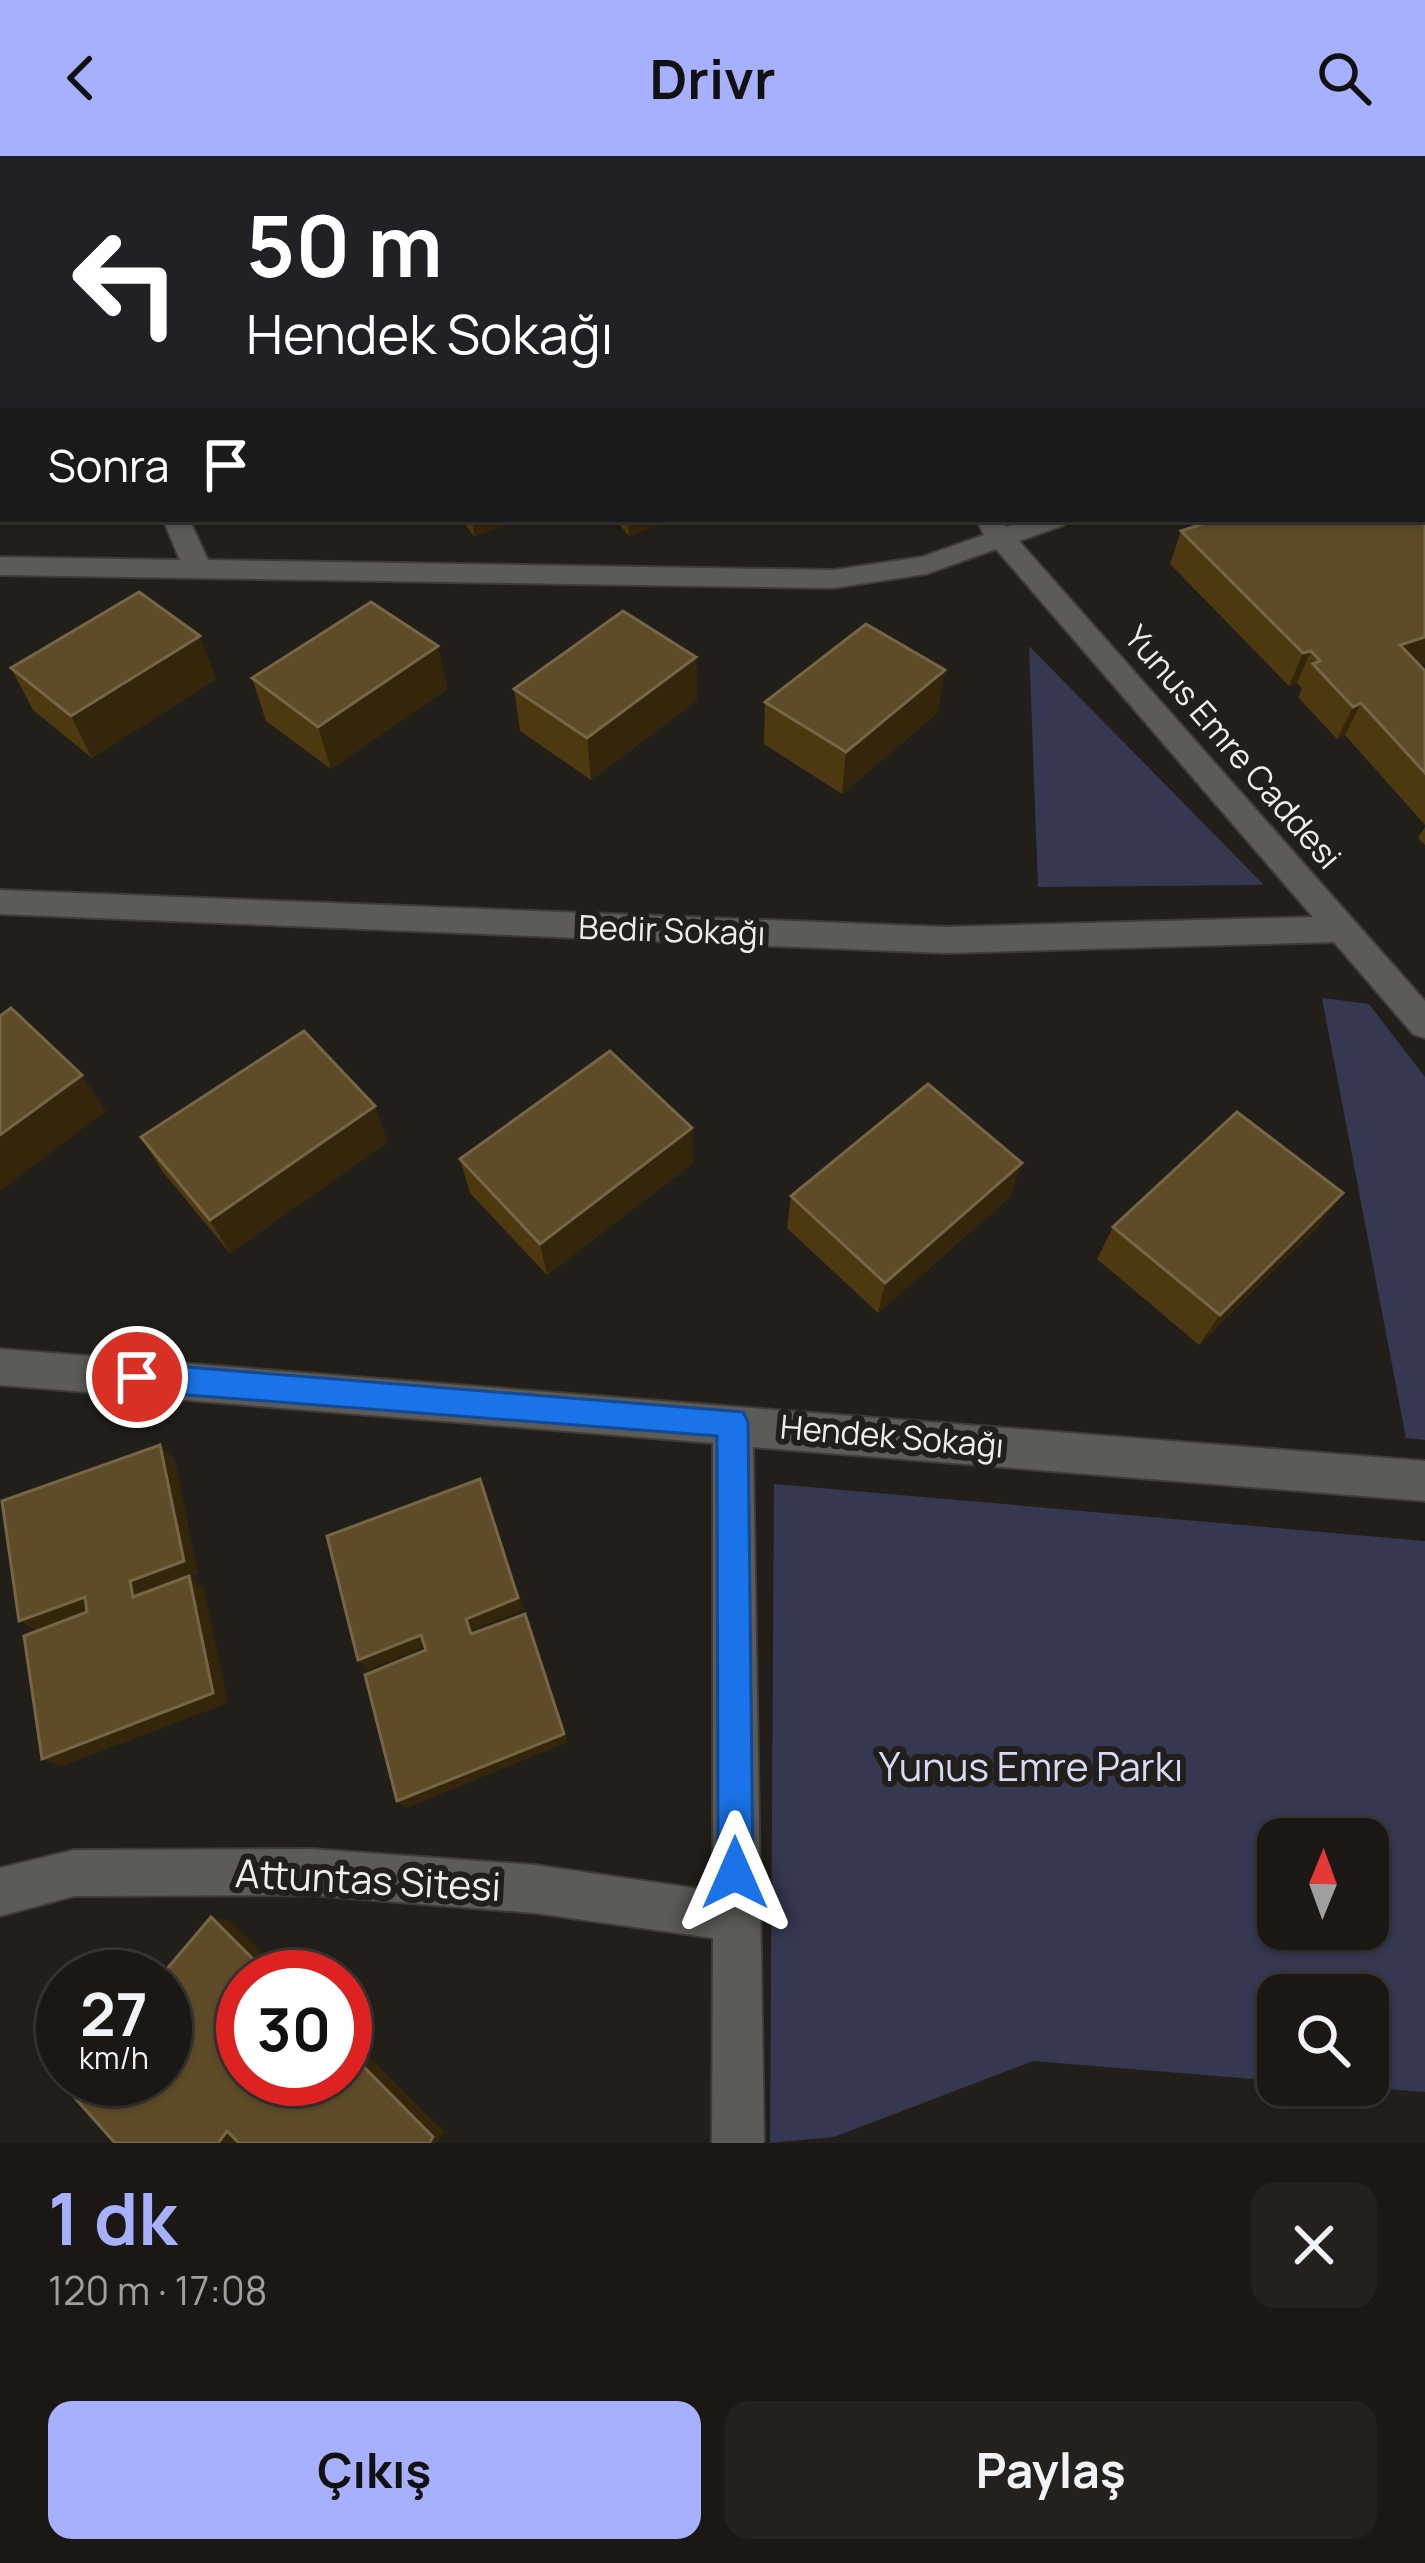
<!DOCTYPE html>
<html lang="tr">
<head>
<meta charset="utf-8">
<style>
	body { margin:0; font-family:Manrope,sans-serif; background:#23201d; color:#f1f3f6; height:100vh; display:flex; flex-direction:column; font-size:45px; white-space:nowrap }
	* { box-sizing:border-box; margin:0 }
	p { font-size:39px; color:#9f9fa0 }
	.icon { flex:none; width:66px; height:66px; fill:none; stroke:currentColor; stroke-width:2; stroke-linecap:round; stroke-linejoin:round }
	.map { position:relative; height:1987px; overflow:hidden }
	.sheet { display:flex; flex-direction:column; background:#1a1714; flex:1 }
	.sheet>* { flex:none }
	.top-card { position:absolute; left:0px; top:0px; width:1425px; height:366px; box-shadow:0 3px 9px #0004,0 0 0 3px #383634; background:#202124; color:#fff; overflow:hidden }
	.needle { width:78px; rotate:1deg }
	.buttons { position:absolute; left:1257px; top:1662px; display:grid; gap:24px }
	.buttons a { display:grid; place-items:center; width:132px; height:132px; border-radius:24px; background:#1a1714; box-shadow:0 3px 9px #0004,0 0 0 3px #383634; font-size:60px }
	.speed { position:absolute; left:36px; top:1794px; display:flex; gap:24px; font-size:60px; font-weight:700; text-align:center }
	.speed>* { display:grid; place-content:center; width:156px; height:156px; border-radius:50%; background:#1a1714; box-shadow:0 3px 9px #0004,0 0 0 3px #383634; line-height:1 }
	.speed small { font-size:30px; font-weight:400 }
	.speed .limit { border:18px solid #d22; background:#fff; color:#111 }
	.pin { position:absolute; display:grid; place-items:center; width:102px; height:102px; color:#fff; margin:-51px; border:6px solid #fff; border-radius:50%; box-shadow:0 3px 12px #0007 }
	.me { position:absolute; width:132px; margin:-66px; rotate:0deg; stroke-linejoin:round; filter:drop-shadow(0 0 9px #0008) }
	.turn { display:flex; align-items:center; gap:42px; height:252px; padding:0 48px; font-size:54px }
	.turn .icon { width:156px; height:156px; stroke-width:2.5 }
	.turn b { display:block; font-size:84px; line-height:102px }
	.then { display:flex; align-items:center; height:114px; padding:0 48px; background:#0003; gap:24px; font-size:45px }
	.round { display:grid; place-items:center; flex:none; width:126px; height:126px; border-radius:24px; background:#23201d }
	.head { display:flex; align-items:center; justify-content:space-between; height:204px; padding:0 48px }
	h1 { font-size:72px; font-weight:700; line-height:90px; color:#a7b0fc }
	.action { display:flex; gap:24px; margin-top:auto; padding:24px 48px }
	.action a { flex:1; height:138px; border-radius:24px; background:#a7b0fc; color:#111; font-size:48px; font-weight:700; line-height:138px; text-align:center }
	.action a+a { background:#23201d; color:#f1f3f6 }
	header { display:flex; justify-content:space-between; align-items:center; height:156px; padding:0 48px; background:#a7b0fc; color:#111; font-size:54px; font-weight:700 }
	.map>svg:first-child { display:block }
</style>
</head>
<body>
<header><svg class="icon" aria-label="back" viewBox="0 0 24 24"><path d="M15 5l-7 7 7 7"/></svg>Drivr<svg class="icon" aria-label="search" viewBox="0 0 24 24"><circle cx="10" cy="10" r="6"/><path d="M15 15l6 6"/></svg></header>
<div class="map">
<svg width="1425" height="1987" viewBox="0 0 1425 1987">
	<rect width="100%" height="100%" fill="#221f1a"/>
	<g fill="#353850" fill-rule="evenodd">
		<path d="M1029,490L1264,729L1038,731Z"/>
		<path d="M1322,842L1369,848L1425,921V1284L1406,1282Z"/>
		<path d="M774,1328L1425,1385V1936L1333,1929H1368V1839H1278V1925L1033,1905L834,1981L770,1987ZM1278,1683H1368V1773H1278Z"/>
	</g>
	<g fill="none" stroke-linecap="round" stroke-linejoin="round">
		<defs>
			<g id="street">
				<path d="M0,0H16L19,3H3V8Z"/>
				<path d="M600,0H622L625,3H602Z"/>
				<rect x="1422" y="246" width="3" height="14"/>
				<path d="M163,363H189L208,404L833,414L922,401L984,379L976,363H999L1006,371L1029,363H1068L1064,369L1019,385L1425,845V882L1413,878L1334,786L945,797L0,758V734L945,771L1313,761L996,393L926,418L833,432L0,419V401L180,404Z"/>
				<path d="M0,1193L1425,1305V1345L753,1291L764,1987H712L713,1782L535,1757L311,1739L74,1740L0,1760V1712L74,1694L311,1693L535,1709L713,1735V1287L0,1229Z"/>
			</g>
		</defs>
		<use href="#street" stroke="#3f3c37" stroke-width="4"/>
		<use href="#street" fill="#5c5b58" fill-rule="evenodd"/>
	</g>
	<g fill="#4c3910">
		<rect x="673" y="0" width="88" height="3"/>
		<path d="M1425,303V507L1420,509L1425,515V669L1345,579L1337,583L1298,541L1302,533L1297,527L1289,530L1170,408L1181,375L1422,363Z"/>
		<path d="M461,363H526L474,380Z"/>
		<path d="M615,363H677L629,380Z"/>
		<path d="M438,490L447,533L331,613L266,565L252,522Z"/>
		<path d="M696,501L697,544L591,624L520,575L514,533Z"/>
		<path d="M11,512L216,523L92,602L33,554Z"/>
		<path d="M945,514L938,556L842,638L764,588L765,546Z"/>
		<path d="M1425,671V689L1418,682Z"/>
		<path d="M692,972L693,1007L547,1119L470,1037L460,1003Z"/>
		<path d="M141,981L388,986L230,1097L163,1016Z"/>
		<path d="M1343,1037L1318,1070L1199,1189L1097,1103L1113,1071Z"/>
		<path d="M791,1040L1010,1041L878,1157L787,1072Z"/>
	</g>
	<g fill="#34260a">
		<path d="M385,0H406L395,3H385Z"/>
		<path d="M3,172V228L0,230V174Z"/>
		<path d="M3,281V338L0,340V283Z"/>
		<path d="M472,363H526L474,380Z"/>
		<path d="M628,363H677L629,380Z"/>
		<path d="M200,480L216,523L92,602L71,560Z"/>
		<path d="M1425,481V507L1383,522L1400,489Z"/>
		<path d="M438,490L447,533L331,613L318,571Z"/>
		<path d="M1311,495L1297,527L1289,530L1303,497Z"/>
		<path d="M696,501L697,544L591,624L587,582Z"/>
		<path d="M945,514L938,556L842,638L846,596Z"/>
		<path d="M1361,547L1345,579L1337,583L1353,551Z"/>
		<path d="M82,919L106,955L0,1035V979Z"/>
		<path d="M375,950L388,986L230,1097L210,1064Z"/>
		<path d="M692,972L693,1007L547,1119L540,1088Z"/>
		<path d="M1022,1007L1010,1041L878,1157L885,1127Z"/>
		<path d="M1343,1037L1318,1070L1199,1189L1220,1159Z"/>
		<path d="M160,1289L175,1304L198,1418L190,1421L204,1432L228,1547L62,1610L42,1603L133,1441L130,1425Z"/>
		<path d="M480,1323L524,1454L473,1474L478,1489L471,1478L466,1463Z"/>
		<path d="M85,1441L102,1452L39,1476L19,1465Z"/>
		<path d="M525,1458L568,1586L407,1652L397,1645Z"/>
		<path d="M421,1479L430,1489L368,1514L358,1504Z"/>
		<path d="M211,1761L230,1765L287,1821H271Z"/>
		<path d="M345,1877L445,1976L437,1987H429L345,1892Z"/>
		<path d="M270,1923H288L301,1936L283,1939L269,1925Z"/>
		<path d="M248,1970L235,1987H218L227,1975Z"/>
	</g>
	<g fill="#5e4c28" stroke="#756646" stroke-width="3">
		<path d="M419,0H527L528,1L522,3H408Z"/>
		<path d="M0,145L3,147V172L0,174Z"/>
		<path d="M3,215V281L0,283V217Z"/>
		<path d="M1425,303V481L1400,489L1425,515V617L1361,547L1353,551L1313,508L1320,505L1311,495L1303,497L1181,375L1217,363H1422V304Z"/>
		<path d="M139,436L200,480L71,560L11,512Z"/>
		<path d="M371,446L438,490L318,571L252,522Z"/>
		<path d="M623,455L696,501L587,582L514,533Z"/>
		<path d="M866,468L945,514L846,596L765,546Z"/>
		<path d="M11,852L82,919L0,979V860Z"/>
		<path d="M304,875L375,950L210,1064L141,981Z"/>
		<path d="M610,895L692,972L540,1088L460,1003Z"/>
		<path d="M928,928L1022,1007L885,1127L791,1040Z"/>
		<path d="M1237,956L1343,1037L1220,1159L1113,1071Z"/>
		<path d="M160,1289L184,1405L130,1425L133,1441L189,1420L213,1537L42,1603L24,1480L87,1456L85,1441L19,1465L2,1345Z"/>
		<path d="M480,1323L518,1442L466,1463L471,1478L525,1458L564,1578L397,1645L365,1519L426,1494L421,1479L358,1504L327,1380Z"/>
		<path d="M211,1761L271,1821H243V1923H270L269,1925L283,1939L296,1923H345V1892L433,1981L429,1987H239L227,1975L218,1987H115L66,1932L73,1923H165V1821H160Z"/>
	</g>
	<path fill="#1a73e8" stroke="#114b97" stroke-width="3" d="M137,1207L743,1256L748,1266L753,1717L748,1730L735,1735L723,1730L718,1717L717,1280L137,1235L127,1231L122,1221L127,1211Z"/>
	<g text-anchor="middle" stroke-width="12" stroke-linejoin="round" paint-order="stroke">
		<g font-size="33" fill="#f0eeeb" stroke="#221f1a">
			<text transform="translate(1233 591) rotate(49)" y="12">Yunus Emre Caddesi</text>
			<text transform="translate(672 774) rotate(2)" y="12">Bedir Sokağı</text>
			<text transform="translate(892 1280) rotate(5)" y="12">Hendek Sokağı</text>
		</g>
		<g font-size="39" fill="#d6daf6" stroke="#221f1a">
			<text x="1031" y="1625">Yunus Emre Parkı</text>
		</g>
		<g font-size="39" fill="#f0eeeb" stroke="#221f1a">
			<text transform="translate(368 1724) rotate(3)" y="14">Attuntas Sitesi</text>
		</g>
	</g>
</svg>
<div class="buttons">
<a><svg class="needle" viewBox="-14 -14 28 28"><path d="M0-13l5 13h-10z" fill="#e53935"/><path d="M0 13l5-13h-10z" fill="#9f9fa0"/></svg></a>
<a><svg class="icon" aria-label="search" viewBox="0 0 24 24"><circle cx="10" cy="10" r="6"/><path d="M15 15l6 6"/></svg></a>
</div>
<div class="speed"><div>27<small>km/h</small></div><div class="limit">30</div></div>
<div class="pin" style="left:137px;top:1221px;background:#d93025"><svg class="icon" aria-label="arrive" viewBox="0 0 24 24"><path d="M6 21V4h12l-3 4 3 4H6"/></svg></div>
<svg class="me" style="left:735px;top:1717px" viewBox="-20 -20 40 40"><path d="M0-17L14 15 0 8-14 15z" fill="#1a73e8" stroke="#fff" stroke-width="4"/></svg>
<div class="top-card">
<div class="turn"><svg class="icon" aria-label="left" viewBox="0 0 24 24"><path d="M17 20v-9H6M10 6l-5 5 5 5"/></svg><div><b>50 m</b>Hendek Sokağı</div></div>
<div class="then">Sonra<svg class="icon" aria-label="arrive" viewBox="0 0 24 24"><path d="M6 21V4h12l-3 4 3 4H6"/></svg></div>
</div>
</div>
<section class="sheet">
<div class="head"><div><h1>1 dk</h1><p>120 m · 17:08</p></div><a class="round"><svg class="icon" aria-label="close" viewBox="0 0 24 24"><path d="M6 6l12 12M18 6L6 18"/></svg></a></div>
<div class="action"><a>Çıkış</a><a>Paylaş</a></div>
</section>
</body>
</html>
